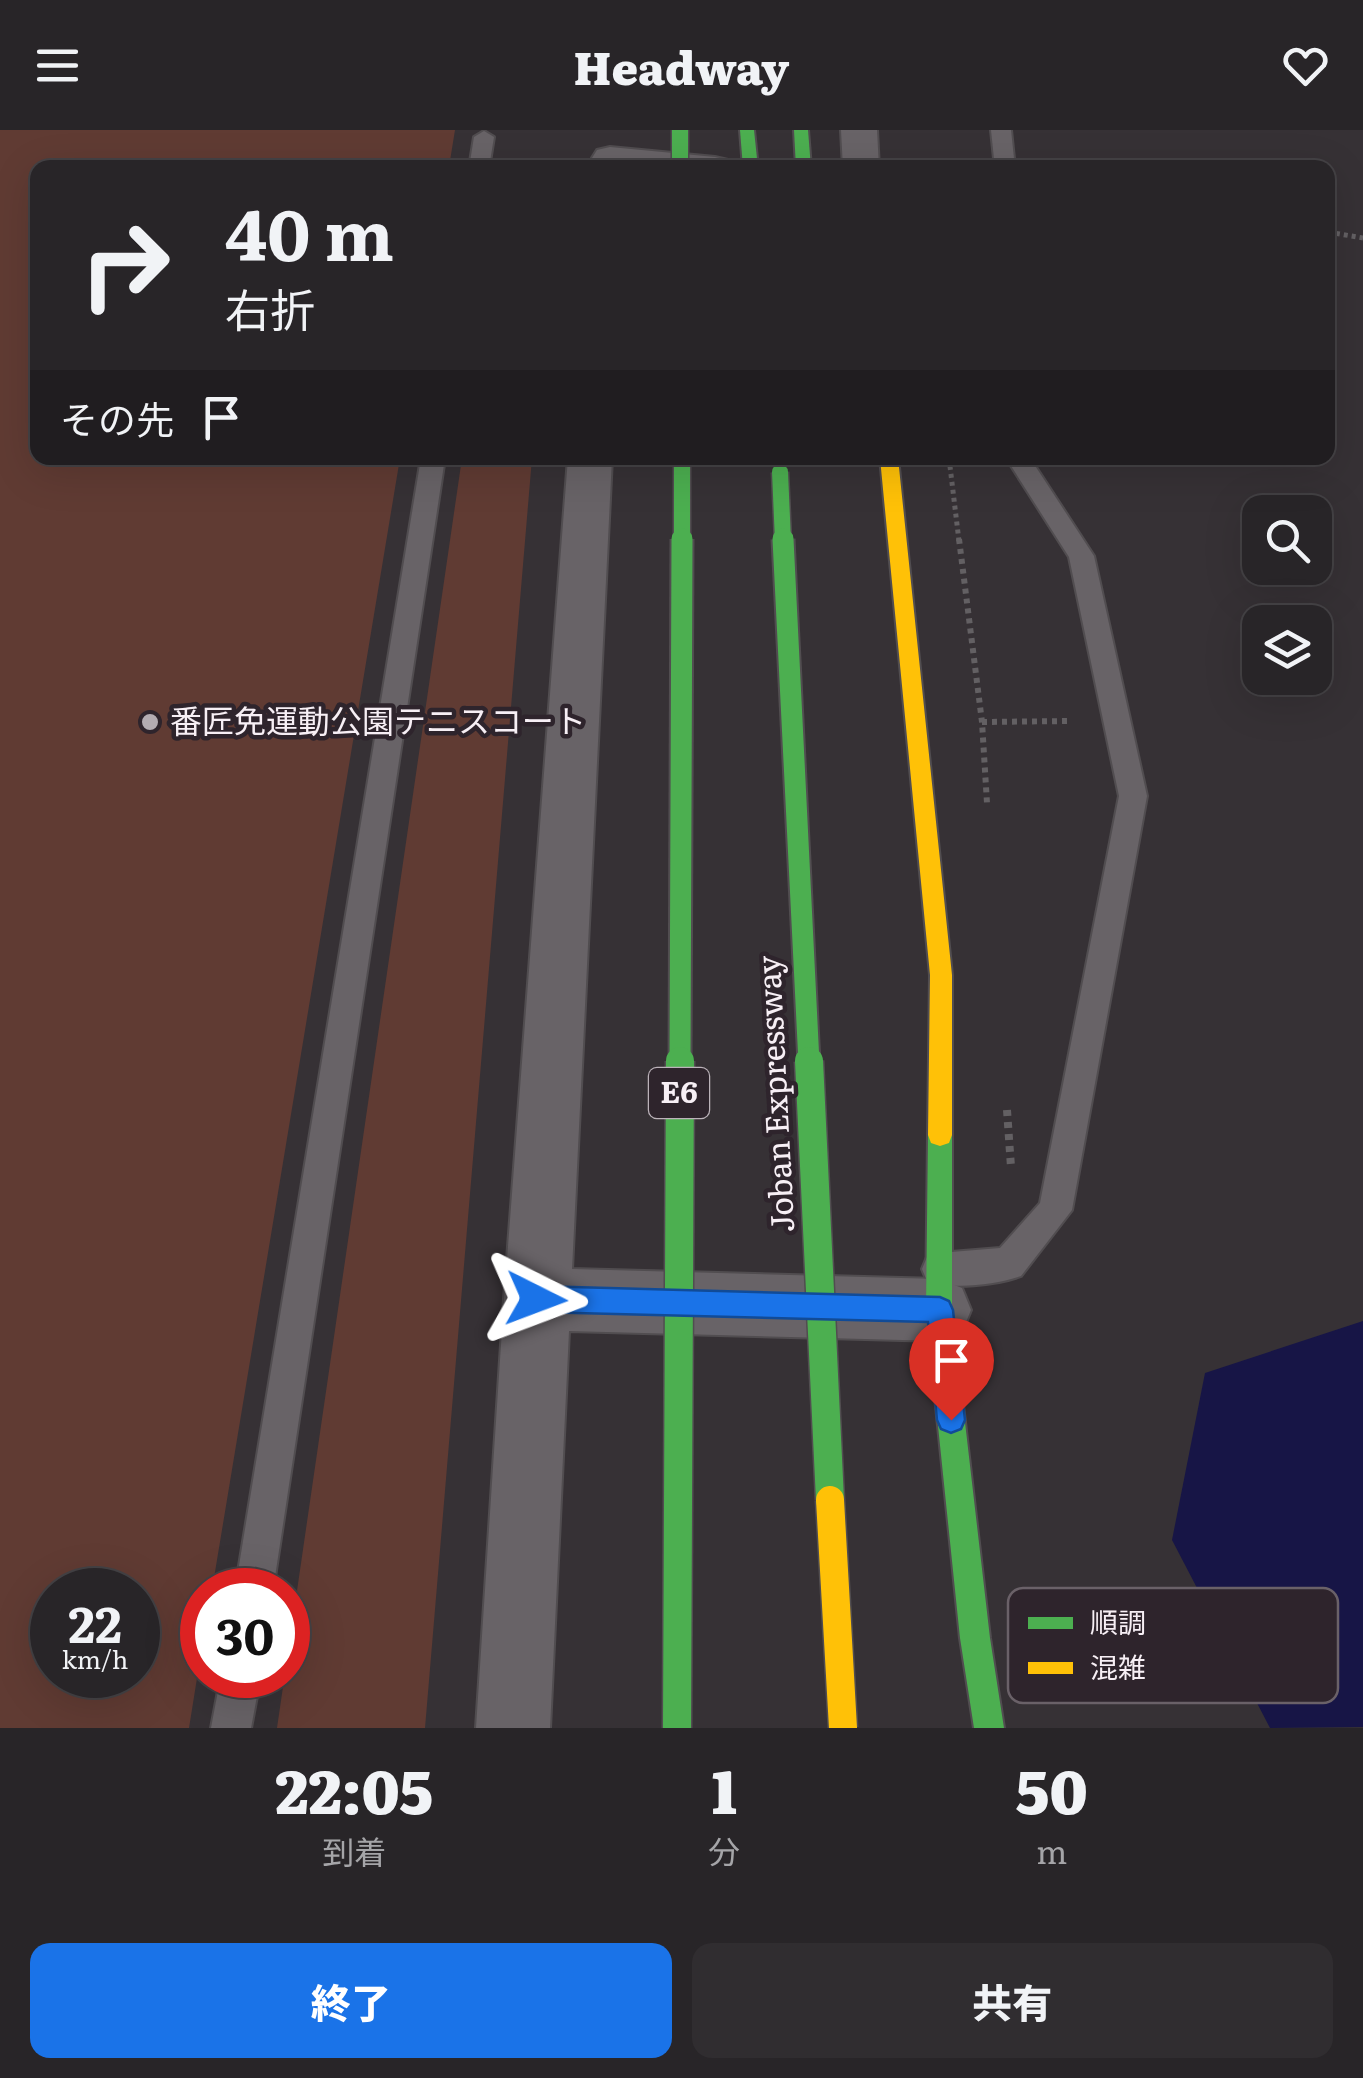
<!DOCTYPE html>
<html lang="ja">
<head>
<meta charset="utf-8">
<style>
	body { margin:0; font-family:Literata,"Noto Sans JP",serif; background:#302d30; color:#f1f3f6; height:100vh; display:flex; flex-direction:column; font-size:38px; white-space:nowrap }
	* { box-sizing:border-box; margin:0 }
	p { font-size:32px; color:#a5a5a8 }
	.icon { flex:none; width:55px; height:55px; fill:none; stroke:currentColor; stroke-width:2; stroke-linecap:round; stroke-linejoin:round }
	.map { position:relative; height:1598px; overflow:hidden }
	.details { display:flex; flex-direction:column; background:#282528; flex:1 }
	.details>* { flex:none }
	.guide { position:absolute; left:30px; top:30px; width:1305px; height:305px; border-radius:20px; box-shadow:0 10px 40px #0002,0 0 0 2px #444245; background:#282528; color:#f1f3f6; overflow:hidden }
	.fabs { position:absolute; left:1242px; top:365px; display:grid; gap:20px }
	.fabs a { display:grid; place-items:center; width:90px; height:90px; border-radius:20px; background:#282528; box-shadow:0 10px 40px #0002,0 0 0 2px #444245; font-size:50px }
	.speed { position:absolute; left:30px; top:1438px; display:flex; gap:20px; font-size:50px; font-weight:700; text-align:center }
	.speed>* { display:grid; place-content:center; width:130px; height:130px; border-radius:50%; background:#282528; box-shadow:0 10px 40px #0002,0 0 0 2px #444245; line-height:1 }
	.speed small { font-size:25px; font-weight:400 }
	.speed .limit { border:15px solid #d22; background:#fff; color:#111 }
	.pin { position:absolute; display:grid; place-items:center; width:85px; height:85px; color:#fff; margin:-102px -42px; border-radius:50% 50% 50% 0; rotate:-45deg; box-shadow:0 0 10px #0007 }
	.pin .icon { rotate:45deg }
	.me { position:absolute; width:110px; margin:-55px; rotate:93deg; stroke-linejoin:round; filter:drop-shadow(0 0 8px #0008) }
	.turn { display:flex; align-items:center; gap:35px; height:210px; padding:0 30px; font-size:45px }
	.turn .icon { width:130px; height:130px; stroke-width:2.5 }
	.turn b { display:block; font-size:70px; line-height:85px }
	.then { display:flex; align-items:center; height:95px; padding:0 30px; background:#0003; gap:20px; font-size:38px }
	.eta { display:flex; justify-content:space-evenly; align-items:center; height:170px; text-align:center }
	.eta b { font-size:60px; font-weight:800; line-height:70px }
	.button { display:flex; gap:20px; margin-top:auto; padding:20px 30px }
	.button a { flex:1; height:115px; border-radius:20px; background:#1a73e8; color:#fff; font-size:40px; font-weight:800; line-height:115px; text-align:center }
	.button a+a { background:#302d30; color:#f1f3f6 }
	header { display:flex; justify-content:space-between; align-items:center; height:130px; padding:0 30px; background:#282528; font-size:45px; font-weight:800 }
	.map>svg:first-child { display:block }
</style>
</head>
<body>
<header><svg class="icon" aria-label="menu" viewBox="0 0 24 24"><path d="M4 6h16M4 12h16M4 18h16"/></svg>Headway<svg class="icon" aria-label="heart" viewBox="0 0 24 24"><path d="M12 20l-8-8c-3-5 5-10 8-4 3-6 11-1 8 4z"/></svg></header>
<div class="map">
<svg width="1363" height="1598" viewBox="0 0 1363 1598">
	<rect width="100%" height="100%" fill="#363135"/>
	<g fill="#603b33" fill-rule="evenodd">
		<path d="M0,0H455L449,37L38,38V328H400L212,1460H202V1517L189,1598H0ZM52,1460H138V1545H52Z"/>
		<path d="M462,328H532L425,1598H277Z"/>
	</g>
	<path fill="#171546" d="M1363,1191V1597L1270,1598L1172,1410L1205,1243Z"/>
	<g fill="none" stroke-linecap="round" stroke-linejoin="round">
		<defs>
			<g id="lane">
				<path d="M991,0H1011L1015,38H995Z"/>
				<path d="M484,1L494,7L489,38H469L474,7Z"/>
				<path d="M421,328H445L273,1460H235Z"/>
				<path d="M1006,328H1030L1094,426L1147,666L1072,1080L1021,1146C997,1155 951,1160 927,1151L922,1139L927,1127L939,1123L1000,1118L1040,1073L1119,666L1069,427Z"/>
				<path d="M221,1545H261L251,1598H211Z"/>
			</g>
			<g id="street">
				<path d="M841,0H877L879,38H843Z"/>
				<path d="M610,17L715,27L728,30L733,38L597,36L592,28L597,20Z"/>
				<path d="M568,328H612L572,1139L939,1149L962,1158L971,1180L962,1202L939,1211L569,1201L550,1598H476L504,1169Z"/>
			</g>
			<g id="fast">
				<path d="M740,0H754L758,38H743Z"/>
				<path d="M794,0H808L811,38H796Z"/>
				<path d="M940,994L949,997L952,1005V1180L990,1508L1004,1598H974L960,1508L926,1180L928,1005L931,997Z"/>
			</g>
			<path id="slow" d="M880,328H898L952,845V1005L949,1013L940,1016L931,1013L928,1005L930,845Z"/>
		</defs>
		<use href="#lane" stroke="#514d50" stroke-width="4"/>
		<use href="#street" stroke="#514d50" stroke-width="4"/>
		<use href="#fast" stroke="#514d50" stroke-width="4"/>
		<use href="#slow" stroke="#514d50" stroke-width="4"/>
		<g stroke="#636063" stroke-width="5" stroke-dasharray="4 4" stroke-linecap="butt">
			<path d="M912,35L964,36"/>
			<path d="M1328,102L1363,108"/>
			<path d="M949,328L959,411"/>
		</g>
		<g stroke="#636063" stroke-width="6" stroke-dasharray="5 5" stroke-linecap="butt">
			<path d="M959,409L982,592L987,673"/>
			<path d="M982,592L1070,591"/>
		</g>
		<path stroke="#636063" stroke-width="8" stroke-dasharray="6 6" stroke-linecap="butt" d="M1007,980L1011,1037"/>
		<use href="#lane" fill="#686367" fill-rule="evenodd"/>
		<use href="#street" fill="#686367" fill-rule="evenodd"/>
		<use href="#fast" fill="#4caf50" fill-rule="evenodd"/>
		<use href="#slow" fill="#ffc107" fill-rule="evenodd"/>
		<defs>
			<g id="fast-bridge-far2">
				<path d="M680,0V38"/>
				<path d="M780,342L783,411"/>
				<path d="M682,411V328"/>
			</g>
			<g id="fast-bridge-far1">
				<path d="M783,409L809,933"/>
				<path d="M680,933L682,409"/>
			</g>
			<g id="fast-bridge">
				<path d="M809,931L830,1370"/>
				<path d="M677,1598L680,931"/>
			</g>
			<path id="slow-bridge" d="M830,1370L843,1598"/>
		</defs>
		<use href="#fast-bridge-far2" stroke="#514d50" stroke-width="19" stroke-linecap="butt"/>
		<use href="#fast-bridge-far1" stroke="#514d50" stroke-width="25" stroke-linecap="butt"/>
		<use href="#fast-bridge" stroke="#514d50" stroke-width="31" stroke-linecap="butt"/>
		<use href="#slow-bridge" stroke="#514d50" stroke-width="31" stroke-linecap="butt"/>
		<use href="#fast-bridge-far2" stroke="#4caf50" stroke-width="16"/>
		<use href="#fast-bridge-far1" stroke="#4caf50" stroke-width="21"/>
		<use href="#fast-bridge" stroke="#4caf50" stroke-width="28"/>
		<use href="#slow-bridge" stroke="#ffc107" stroke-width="28"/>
	</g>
	<path fill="#1a73e8" stroke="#114b97" stroke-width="2.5" d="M536,1156L940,1167L949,1171L953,1180L965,1290L961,1299L951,1303L941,1299L937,1290L928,1192L536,1182L527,1178L523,1169L527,1160Z"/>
	<circle fill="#b3acb2" stroke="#2e242c" stroke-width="4" cx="150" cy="592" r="10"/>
	<g text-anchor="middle" stroke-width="9" stroke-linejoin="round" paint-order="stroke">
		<rect fill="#2e242c" stroke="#bbb2b9" stroke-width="2.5" x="649" y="938" width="60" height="50" rx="8"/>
		<g font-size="30" font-weight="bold" fill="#f7eff5">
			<text x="679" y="973">E6</text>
		</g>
		<g font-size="32" fill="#f7eff5" stroke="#2e242c" text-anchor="start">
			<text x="170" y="603">番匠免運動公園テニスコート</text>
		</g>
		<g font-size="32" fill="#f7eff5" stroke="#2e242c">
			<text transform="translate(776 964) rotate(-93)" y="11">Joban Expressway</text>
		</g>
	</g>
	<rect x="1008" y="1458" width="330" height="115" rx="15" fill="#2e242c" stroke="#6a6168" stroke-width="2.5"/>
	<rect x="1028" y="1487" width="45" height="12" fill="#4caf50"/>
	<rect x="1028" y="1532" width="45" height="12" fill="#ffc107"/>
	<g font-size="28" fill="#f7eff5">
		<text x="1090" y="1503">順調</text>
		<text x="1090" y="1548">混雑</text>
	</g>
</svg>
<div class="fabs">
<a><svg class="icon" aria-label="search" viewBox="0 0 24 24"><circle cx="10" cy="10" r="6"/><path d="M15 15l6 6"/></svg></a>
<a><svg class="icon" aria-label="layers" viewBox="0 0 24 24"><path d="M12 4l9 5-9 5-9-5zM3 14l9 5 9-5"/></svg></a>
</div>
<div class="speed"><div>22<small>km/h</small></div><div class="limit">30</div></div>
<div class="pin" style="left:951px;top:1290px;background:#d93025"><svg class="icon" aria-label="arrive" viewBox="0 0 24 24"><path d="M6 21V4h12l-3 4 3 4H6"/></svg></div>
<svg class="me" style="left:536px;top:1169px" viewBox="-20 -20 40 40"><path d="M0-17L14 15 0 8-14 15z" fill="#1a73e8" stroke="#fff" stroke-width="4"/></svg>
<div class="guide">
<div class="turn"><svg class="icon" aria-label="right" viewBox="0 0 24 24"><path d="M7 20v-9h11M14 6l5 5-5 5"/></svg><div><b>40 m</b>右折</div></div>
<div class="then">その先<svg class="icon" aria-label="arrive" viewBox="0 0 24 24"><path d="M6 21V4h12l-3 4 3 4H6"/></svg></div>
</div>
</div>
<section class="details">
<div class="eta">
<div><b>22:05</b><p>到着</p></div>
<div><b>1</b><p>分</p></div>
<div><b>50</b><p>m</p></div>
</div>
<div class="button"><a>終了</a><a>共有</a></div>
</section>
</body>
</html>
